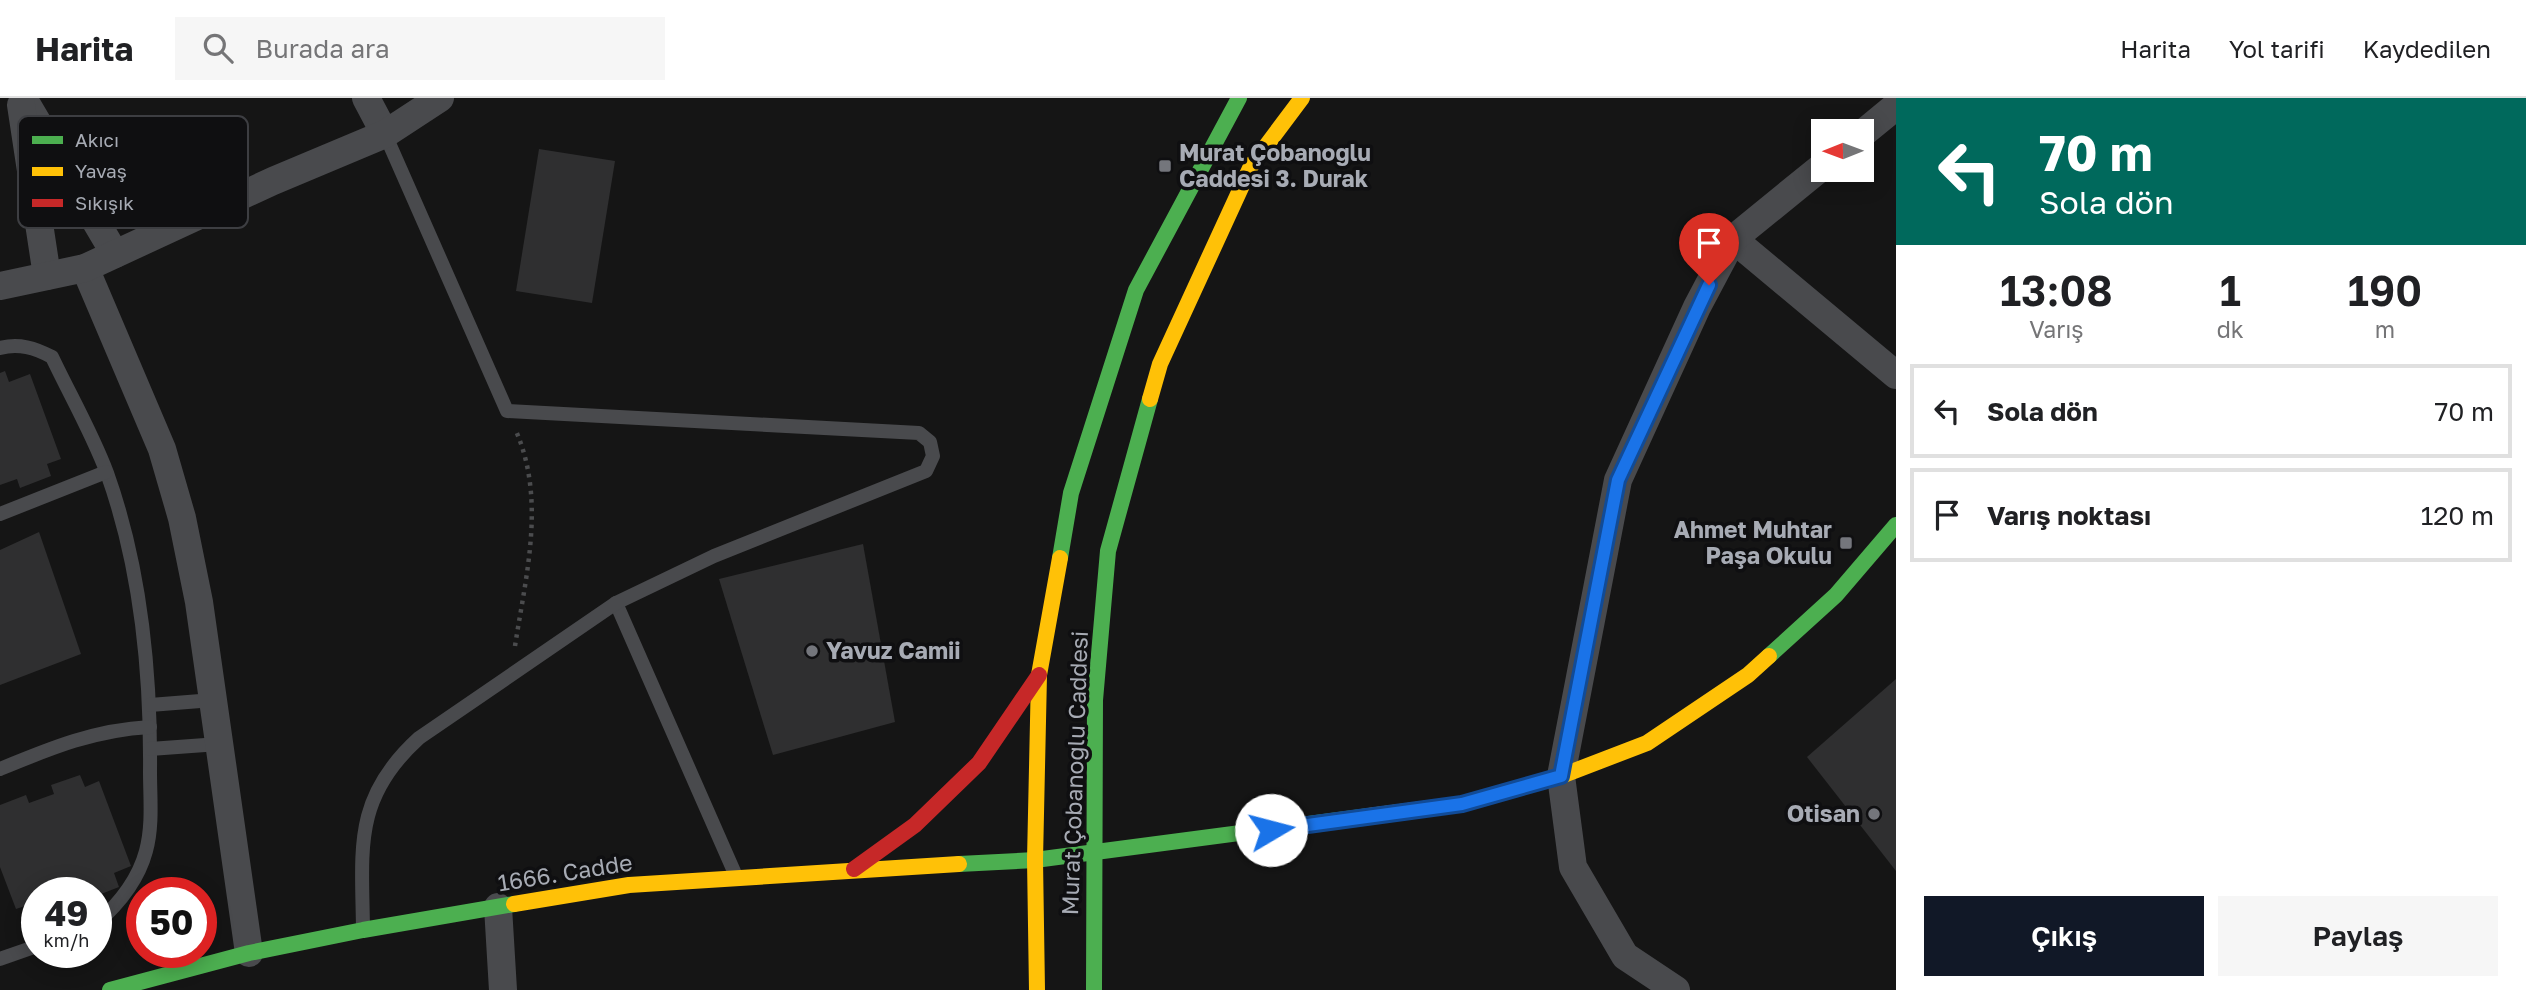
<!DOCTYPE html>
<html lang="tr">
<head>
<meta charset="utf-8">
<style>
	body { margin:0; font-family:"Golos Text",sans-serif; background:#f6f6f6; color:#202124; height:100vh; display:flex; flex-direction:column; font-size:26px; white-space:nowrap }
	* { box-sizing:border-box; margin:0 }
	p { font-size:23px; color:#757577 }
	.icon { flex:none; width:38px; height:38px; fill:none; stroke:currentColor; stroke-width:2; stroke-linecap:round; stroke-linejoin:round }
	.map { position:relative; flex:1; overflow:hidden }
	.side { display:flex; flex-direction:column; background:#fff; width:630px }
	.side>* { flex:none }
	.hud { background:#00695c; color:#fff; overflow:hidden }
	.needle { width:46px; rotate:269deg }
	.tools { position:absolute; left:1811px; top:21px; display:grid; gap:14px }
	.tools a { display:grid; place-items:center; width:63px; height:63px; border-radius:0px; background:#fff; box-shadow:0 4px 18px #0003; font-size:35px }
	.speed { position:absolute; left:21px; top:779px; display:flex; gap:14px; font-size:35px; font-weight:700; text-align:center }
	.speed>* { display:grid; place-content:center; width:91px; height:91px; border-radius:50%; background:#fff; box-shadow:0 4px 18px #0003; line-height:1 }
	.speed small { font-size:18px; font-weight:400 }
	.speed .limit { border:10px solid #d22; background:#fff; color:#111 }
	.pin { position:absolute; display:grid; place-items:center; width:60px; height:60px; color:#fff; margin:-72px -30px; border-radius:50% 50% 50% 0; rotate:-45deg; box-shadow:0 0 7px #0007 }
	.pin .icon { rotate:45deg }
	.me { position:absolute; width:77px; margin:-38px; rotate:82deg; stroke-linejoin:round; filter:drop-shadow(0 0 5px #0008) }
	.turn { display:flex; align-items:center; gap:24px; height:147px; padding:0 28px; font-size:32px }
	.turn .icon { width:91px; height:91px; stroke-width:2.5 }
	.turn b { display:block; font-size:49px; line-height:60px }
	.eta { display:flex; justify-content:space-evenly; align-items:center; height:119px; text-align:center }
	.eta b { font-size:42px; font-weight:600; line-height:49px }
	.cta { display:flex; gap:14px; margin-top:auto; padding:14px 28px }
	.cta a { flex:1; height:80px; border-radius:0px; background:#111827; color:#fff; font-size:28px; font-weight:600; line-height:80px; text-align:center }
	.cta a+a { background:#f6f6f6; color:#202124 }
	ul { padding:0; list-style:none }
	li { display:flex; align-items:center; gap:21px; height:94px; margin:0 14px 10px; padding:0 14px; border:4px solid #e0e0e0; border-radius:0px }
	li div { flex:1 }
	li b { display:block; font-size:26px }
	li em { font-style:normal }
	header { display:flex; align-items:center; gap:42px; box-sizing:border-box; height:98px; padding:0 35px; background:#fff; border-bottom:2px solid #e0e0e0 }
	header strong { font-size:33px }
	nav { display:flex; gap:38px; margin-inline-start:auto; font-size:24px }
	.search { width:490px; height:63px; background:#f6f6f6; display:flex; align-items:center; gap:18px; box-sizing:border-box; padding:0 24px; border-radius:0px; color:#757577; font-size:26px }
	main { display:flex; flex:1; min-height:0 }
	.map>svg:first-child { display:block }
</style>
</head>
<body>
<header>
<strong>Harita</strong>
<div class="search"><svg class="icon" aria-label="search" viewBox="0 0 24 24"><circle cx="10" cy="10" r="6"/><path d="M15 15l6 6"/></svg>Burada ara</div>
<nav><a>Harita</a><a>Yol tarifi</a><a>Kaydedilen</a></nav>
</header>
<main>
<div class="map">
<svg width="1896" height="892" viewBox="0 0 1896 892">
	<rect width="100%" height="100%" fill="#151515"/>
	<g fill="#2f2f30">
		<path d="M539,51L615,63L592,205L516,193Z"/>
		<path d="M5,273L9,284L30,276L61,361L47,366L51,378L20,390L17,381L0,387V275Z"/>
		<path d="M39,434L81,556L0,587V452Z"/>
		<path d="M863,446L895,624L773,657L719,481Z"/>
		<path d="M1896,581V773L1807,659Z"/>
		<path d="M80,677L85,689L99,683L131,768L114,775L119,789L96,798V794H37L36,822L31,806L16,811L0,769V707L26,697L29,705L54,696L51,687Z"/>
	</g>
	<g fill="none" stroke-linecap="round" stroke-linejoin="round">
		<path stroke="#4b4c4e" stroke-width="4.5" stroke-dasharray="3.5 5" stroke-linecap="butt" d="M515,548C526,477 546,402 516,333"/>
		<g stroke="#494a4d" stroke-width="14">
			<path d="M0,250C19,245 35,250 52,259C70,297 92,335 107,375C141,470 151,574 150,674C150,700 153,727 146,753C138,783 119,806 96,826"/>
			<path d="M0,416L106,374"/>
			<path d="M616,505L736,778"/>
			<path d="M150,607L213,602"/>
			<path d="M150,651L219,646"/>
			<path d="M0,671C51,650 94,632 150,629"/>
			<path d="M363,831C362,750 353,700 419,640L616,505L714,458L926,373L933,358L930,344L919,335L507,313L385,36"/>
			<path d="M0,861L37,848"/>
		</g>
		<g stroke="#494a4d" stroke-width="28">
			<path d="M23,0L115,156"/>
			<path d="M366,0L385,36"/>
			<path d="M21,7L47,178"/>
			<path d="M1862,36L1896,8"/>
			<path d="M1733,141L1896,277"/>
			<path d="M85,170L162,351L182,420L199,504L249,855"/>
			<path d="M0,188L85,170L273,83L385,36L440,0"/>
			<path d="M498,809L503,892"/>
			<path d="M1676,892L1625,858L1573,769L1561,678L1618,382L1697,209L1733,141L1824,67"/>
		</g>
		<g stroke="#4caf50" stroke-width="16">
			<path d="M1060,460L1071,395L1136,192L1239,0"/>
			<path d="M1769,558L1836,497L1896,427"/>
			<path d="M959,766L1035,762L1369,718"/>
			<path d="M110,892L249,855L363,832L514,806"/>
			<path d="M1094,892L1095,602L1108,453L1150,301"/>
		</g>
		<g stroke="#ffc107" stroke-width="16">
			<path d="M1150,301L1160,266L1251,68L1302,0"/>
			<path d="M1369,718L1462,706L1561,678L1647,645L1748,577L1769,558"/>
			<path d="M514,806L629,787L959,766"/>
			<path d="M1037,892L1035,762L1039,577L1060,460"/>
		</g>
		<path stroke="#c62828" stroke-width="16" d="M854,771L915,727L979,665L1039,577"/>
	</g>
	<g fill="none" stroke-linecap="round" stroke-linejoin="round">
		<defs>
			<path id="route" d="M1271,732L1462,706L1561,678L1618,382L1709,187"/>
		</defs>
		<use href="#route" stroke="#114b97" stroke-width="18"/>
		<use href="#route" stroke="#1a73e8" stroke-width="12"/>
	</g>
	<g fill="#74767c" stroke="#0f0f11" stroke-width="2.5">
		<rect x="1158" y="61" width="14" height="14" rx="3.5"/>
		<rect x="1839" y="438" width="14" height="14" rx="3.5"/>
		<circle cx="812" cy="553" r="7"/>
		<circle cx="1874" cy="716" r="7"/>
	</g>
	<g text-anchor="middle" stroke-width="7" stroke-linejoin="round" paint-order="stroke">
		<g font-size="23" font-weight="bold" fill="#a7abb4" stroke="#0f0f11" text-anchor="start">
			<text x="1179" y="63">Murat Çobanoğlu<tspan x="1179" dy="26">Caddesi 3. Durak</tspan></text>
			<text x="1832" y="440" text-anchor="end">Ahmet Muhtar<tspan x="1832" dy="26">Paşa Okulu</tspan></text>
			<text x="826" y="561">Yavuz Camii</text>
			<text x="1860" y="724" text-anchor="end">Otisan</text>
		</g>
		<g font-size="23" fill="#a7abb4" stroke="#0f0f11">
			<text transform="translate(1075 675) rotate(-88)" y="8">Murat Çobanoğlu Caddesi</text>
			<text transform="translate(565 775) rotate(-9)" y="8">1666. Cadde</text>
		</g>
	</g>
	<rect x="18" y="18" width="230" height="112" rx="10" fill="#0f0f11" stroke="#3d3e42" stroke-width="2"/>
	<rect x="32" y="38" width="31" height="8" fill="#4caf50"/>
	<rect x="32" y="69" width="31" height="9" fill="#ffc107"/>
	<rect x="32" y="101" width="31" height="8" fill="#c62828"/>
	<g font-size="19" fill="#a7abb4">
		<text x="75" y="49">Akıcı</text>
		<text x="75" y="80">Yavaş</text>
		<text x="75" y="112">Sıkışık</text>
	</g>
</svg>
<div class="tools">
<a><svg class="needle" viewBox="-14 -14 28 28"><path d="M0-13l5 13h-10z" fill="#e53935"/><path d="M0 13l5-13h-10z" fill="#757577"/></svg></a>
</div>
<div class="speed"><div>49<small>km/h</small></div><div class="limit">50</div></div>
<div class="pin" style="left:1709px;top:187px;background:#d93025"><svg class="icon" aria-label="arrive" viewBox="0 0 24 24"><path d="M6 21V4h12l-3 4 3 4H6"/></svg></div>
<svg class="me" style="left:1271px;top:732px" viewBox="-20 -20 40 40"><circle r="19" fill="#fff"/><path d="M0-13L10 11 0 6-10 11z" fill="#1a73e8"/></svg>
</div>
<section class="side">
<div class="hud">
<div class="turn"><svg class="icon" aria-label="left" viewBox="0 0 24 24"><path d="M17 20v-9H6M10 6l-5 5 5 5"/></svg><div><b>70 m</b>Sola dön</div></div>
</div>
<div class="eta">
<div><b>13:08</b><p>Varış</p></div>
<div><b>1</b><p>dk</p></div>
<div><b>190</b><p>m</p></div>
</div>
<ul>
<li><svg class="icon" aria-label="left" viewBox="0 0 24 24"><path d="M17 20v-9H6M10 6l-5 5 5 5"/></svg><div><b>Sola dön</b></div><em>70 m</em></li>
<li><svg class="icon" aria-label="arrive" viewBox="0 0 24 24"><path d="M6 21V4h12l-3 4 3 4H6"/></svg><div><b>Varış noktası</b></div><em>120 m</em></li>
</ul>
<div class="cta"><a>Çıkış</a><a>Paylaş</a></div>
</section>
</main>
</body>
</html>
